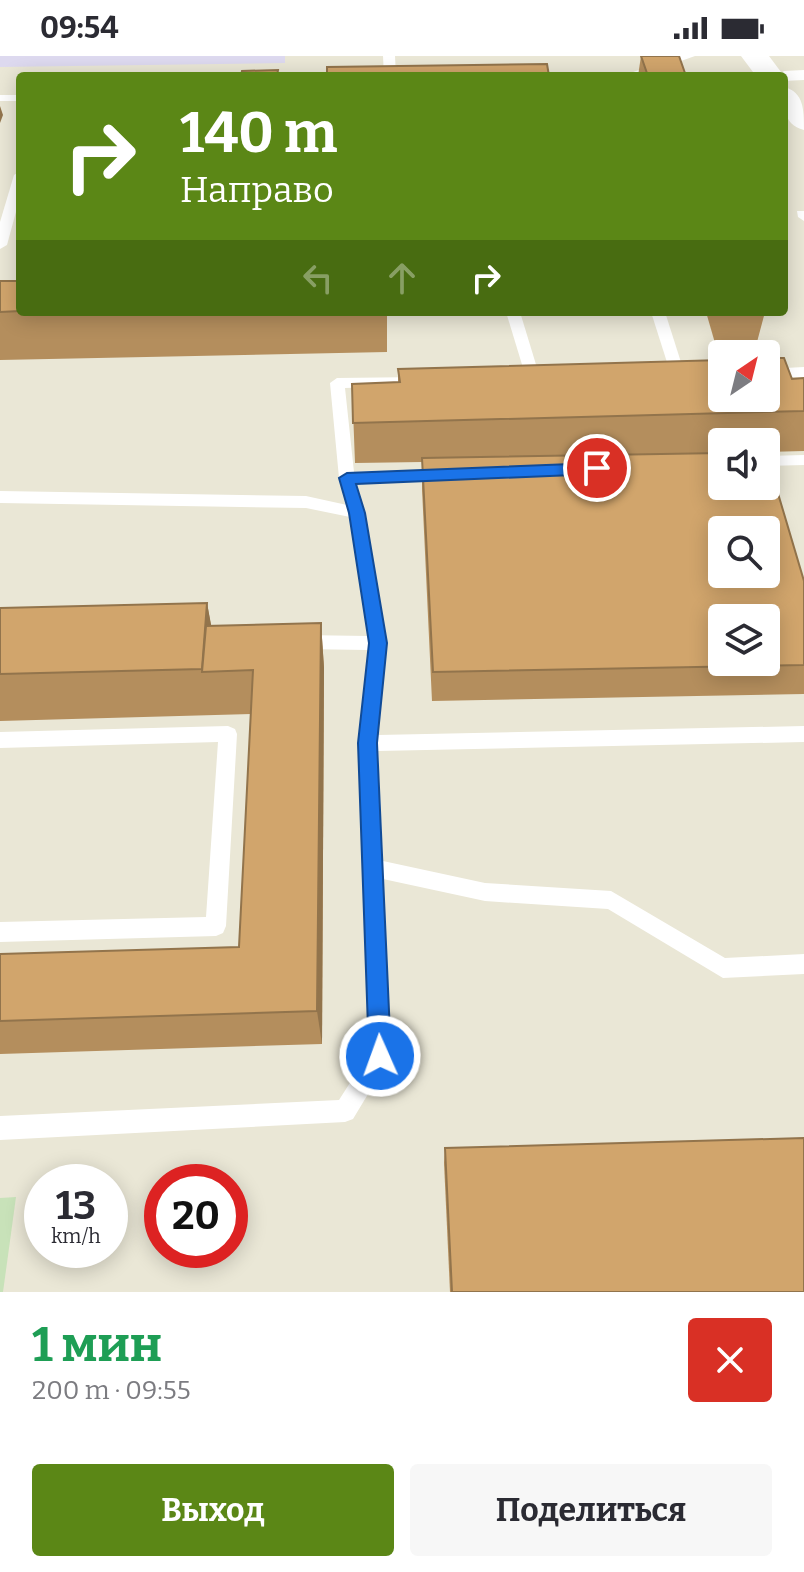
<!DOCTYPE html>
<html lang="ru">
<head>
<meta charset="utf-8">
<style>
	body { margin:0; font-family:Bitter,serif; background:#f7f7f7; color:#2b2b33; height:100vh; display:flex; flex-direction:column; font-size:30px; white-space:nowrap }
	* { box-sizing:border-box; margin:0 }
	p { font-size:26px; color:#7c7c81 }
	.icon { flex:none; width:44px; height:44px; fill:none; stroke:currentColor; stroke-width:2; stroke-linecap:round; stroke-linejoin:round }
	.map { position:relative; height:1236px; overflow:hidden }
	.panel { display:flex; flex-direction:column; background:#fff; flex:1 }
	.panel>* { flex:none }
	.banner { position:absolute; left:16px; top:16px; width:772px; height:244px; border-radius:8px; box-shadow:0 4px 20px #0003; background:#5b8716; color:#fff; overflow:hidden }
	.needle { width:52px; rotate:35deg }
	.fabs { position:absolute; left:708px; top:284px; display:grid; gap:16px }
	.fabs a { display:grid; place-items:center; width:72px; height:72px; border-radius:8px; background:#fff; box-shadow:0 4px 20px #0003; font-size:40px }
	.speed { position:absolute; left:24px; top:1108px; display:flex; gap:16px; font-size:40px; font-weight:700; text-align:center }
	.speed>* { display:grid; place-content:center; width:104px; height:104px; border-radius:50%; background:#fff; box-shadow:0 4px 20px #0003; line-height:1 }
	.speed small { font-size:20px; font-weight:400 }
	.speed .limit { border:12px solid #d22; background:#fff; color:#111 }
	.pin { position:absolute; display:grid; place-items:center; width:68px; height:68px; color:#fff; margin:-34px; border:4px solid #fff; border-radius:50%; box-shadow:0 2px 8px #0007 }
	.me { position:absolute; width:88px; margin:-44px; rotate:358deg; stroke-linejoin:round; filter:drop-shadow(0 0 6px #0008) }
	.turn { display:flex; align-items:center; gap:28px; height:168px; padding:0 32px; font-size:36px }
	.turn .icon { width:104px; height:104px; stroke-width:2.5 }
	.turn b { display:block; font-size:56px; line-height:68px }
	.lanes { display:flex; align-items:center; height:76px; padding:0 32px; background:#0003; justify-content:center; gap:40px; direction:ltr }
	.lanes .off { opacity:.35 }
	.round { display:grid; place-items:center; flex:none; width:84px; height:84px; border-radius:8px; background:#f7f7f7 }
	.summary { display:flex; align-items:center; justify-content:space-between; height:136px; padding:0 32px }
	h1 { font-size:48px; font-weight:700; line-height:60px; color:#1e9e55 }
	.action { display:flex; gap:16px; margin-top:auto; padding:16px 32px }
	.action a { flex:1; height:92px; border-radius:8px; background:#5b8716; color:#fff; font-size:32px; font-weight:700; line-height:92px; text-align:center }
	.action a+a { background:#f7f7f7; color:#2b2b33 }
	.status { display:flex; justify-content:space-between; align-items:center; height:56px; padding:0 40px; background:#fff; direction:ltr }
	.status svg { height:22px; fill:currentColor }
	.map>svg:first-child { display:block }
</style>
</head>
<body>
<div class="status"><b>09:54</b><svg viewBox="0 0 49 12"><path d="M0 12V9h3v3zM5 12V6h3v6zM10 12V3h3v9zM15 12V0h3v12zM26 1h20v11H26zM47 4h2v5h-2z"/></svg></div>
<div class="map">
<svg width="804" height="1236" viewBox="0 0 804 1236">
	<rect width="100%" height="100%" fill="#eae7d6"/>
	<path fill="#ddd9ef" d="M0,0H285V7L0,11Z"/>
	<path fill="#c8e2b9" d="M16,1141L3,1236H0V1142Z"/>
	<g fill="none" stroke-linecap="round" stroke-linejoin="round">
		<g fill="#fff" fill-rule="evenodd">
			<path d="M383,0H395L396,20H384Z"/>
			<path d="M678,0H695L639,20H622Z"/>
			<rect x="0" y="39" width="20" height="6"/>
			<path d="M20,115V141L7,189L0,193V166L14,119Z"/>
			<path d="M797,155H804V165L798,161Z"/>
			<path d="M506,256H520L541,325L539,328H529L527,325Z"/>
			<path d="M651,256H665L686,322L684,325L679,327L672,322Z"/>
			<path d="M804,311V321L766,323V313Z"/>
			<path d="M423,321L430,326L428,329L345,332L354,416L443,413L451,419L443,425L356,427L365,457L387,587L378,679L804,670V686L378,695L383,805L485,827L611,835L725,902L804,898V918L723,922L608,853L485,845L383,823L391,1000L353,1063L345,1066L0,1084V1060L339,1044L369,997L359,687L368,594L300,593L294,591L291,586L294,581L300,579L368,580L350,461L306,452L0,447V435L306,440L347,449L339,422L330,327L337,322Z"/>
			<path d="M804,399V409L766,410V400Z"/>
			<path d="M228,670L235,673L237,678L226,870L223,877L216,880L0,886V866L206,861L218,686L0,692V676Z"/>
		</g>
		<path fill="#fff" fill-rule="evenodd" d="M804,14V24L784,25V20H776L784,15Z"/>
		<g fill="#fff" fill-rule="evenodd">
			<path d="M741,0H769L784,20H756Z"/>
			<path d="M784,31C804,36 804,54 804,74C782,68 784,50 784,31Z"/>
		</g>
	</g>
	<g fill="#b48e5d">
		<path d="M641,0L686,20H638Z"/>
		<path d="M0,225L20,256H387V296L0,304Z"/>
		<path d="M706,256H765L757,286L715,287Z"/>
		<path d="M398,313L804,322V395L766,396V386H722V397L804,525V638L432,645L422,433V406L355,407L352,328L398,327Z"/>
		<path d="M207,547L211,570L321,567L324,612L322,988L0,998V898L239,891L251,658L0,665V552Z"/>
		<path d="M445,1092L804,1236H450L444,1107Z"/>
	</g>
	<g fill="#92744c">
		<path d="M0,50L3,59L0,67Z"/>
		<path d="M207,547L216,595L202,616Z"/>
		<path d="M321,567L324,612L322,988L317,955Z"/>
	</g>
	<g fill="#d1a56c" stroke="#92744c" stroke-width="2" fill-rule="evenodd">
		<path d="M641,0H679L686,20H648Z"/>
		<path d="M547,8L549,20H327V11Z"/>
		<path d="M278,14L277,20H241L242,15Z"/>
		<path d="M94,18H130L129,20H93Z"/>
		<path d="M0,225H20V255L0,256Z"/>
		<path d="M766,302H784L792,323L804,322V355L353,367L352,328L400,326L398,313L722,304V342H766Z"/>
		<path d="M722,397V430H766V397L804,525V609L433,616L422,402ZM722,474H766V518H722ZM722,562H766V606H722Z"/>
		<path d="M207,547L202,613L0,618V552Z"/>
		<path d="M321,567L317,955L0,965V898L239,891L253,614L202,616L206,570Z"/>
		<path d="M804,1082V1236H452L445,1092Z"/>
	</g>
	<path fill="#1a73e8" stroke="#114b97" stroke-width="2" d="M597,407L605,412L597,418L356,428L365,457L387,587L377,687L391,1000L388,1008L380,1011L372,1008L369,1000L358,687L369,587L349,457L339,422L347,417Z"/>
</svg>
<div class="fabs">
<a><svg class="needle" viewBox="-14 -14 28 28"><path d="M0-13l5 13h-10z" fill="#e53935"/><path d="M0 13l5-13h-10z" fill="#7c7c81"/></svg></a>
<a><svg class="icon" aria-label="sound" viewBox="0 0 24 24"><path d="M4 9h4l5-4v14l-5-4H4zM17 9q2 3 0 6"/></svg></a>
<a><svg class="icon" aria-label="search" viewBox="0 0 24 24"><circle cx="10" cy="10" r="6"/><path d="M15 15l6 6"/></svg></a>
<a><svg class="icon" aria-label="layers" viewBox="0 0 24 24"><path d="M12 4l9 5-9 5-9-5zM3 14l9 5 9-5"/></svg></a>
</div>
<div class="speed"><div>13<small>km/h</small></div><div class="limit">20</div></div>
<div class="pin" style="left:597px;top:412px;background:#d93025"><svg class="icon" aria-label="arrive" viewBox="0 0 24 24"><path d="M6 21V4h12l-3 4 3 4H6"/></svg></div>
<svg class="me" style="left:380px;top:1000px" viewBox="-20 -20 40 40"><circle r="17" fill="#1a73e8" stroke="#fff" stroke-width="3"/><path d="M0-11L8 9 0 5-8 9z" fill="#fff"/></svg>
<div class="banner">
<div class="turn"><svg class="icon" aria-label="right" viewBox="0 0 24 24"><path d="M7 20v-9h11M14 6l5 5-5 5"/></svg><div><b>140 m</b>Направо</div></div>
<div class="lanes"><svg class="icon off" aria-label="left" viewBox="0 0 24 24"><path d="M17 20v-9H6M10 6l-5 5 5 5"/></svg><svg class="icon off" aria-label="ahead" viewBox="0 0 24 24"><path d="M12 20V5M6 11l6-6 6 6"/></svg><svg class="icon" aria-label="right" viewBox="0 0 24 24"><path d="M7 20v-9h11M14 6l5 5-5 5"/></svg></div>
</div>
</div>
<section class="panel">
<div class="summary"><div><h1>1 мин</h1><p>200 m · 09:55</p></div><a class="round" style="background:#d93025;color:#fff"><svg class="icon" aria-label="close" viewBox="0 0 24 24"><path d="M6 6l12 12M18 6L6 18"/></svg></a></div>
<div class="action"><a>Выход</a><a>Поделиться</a></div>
</section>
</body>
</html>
